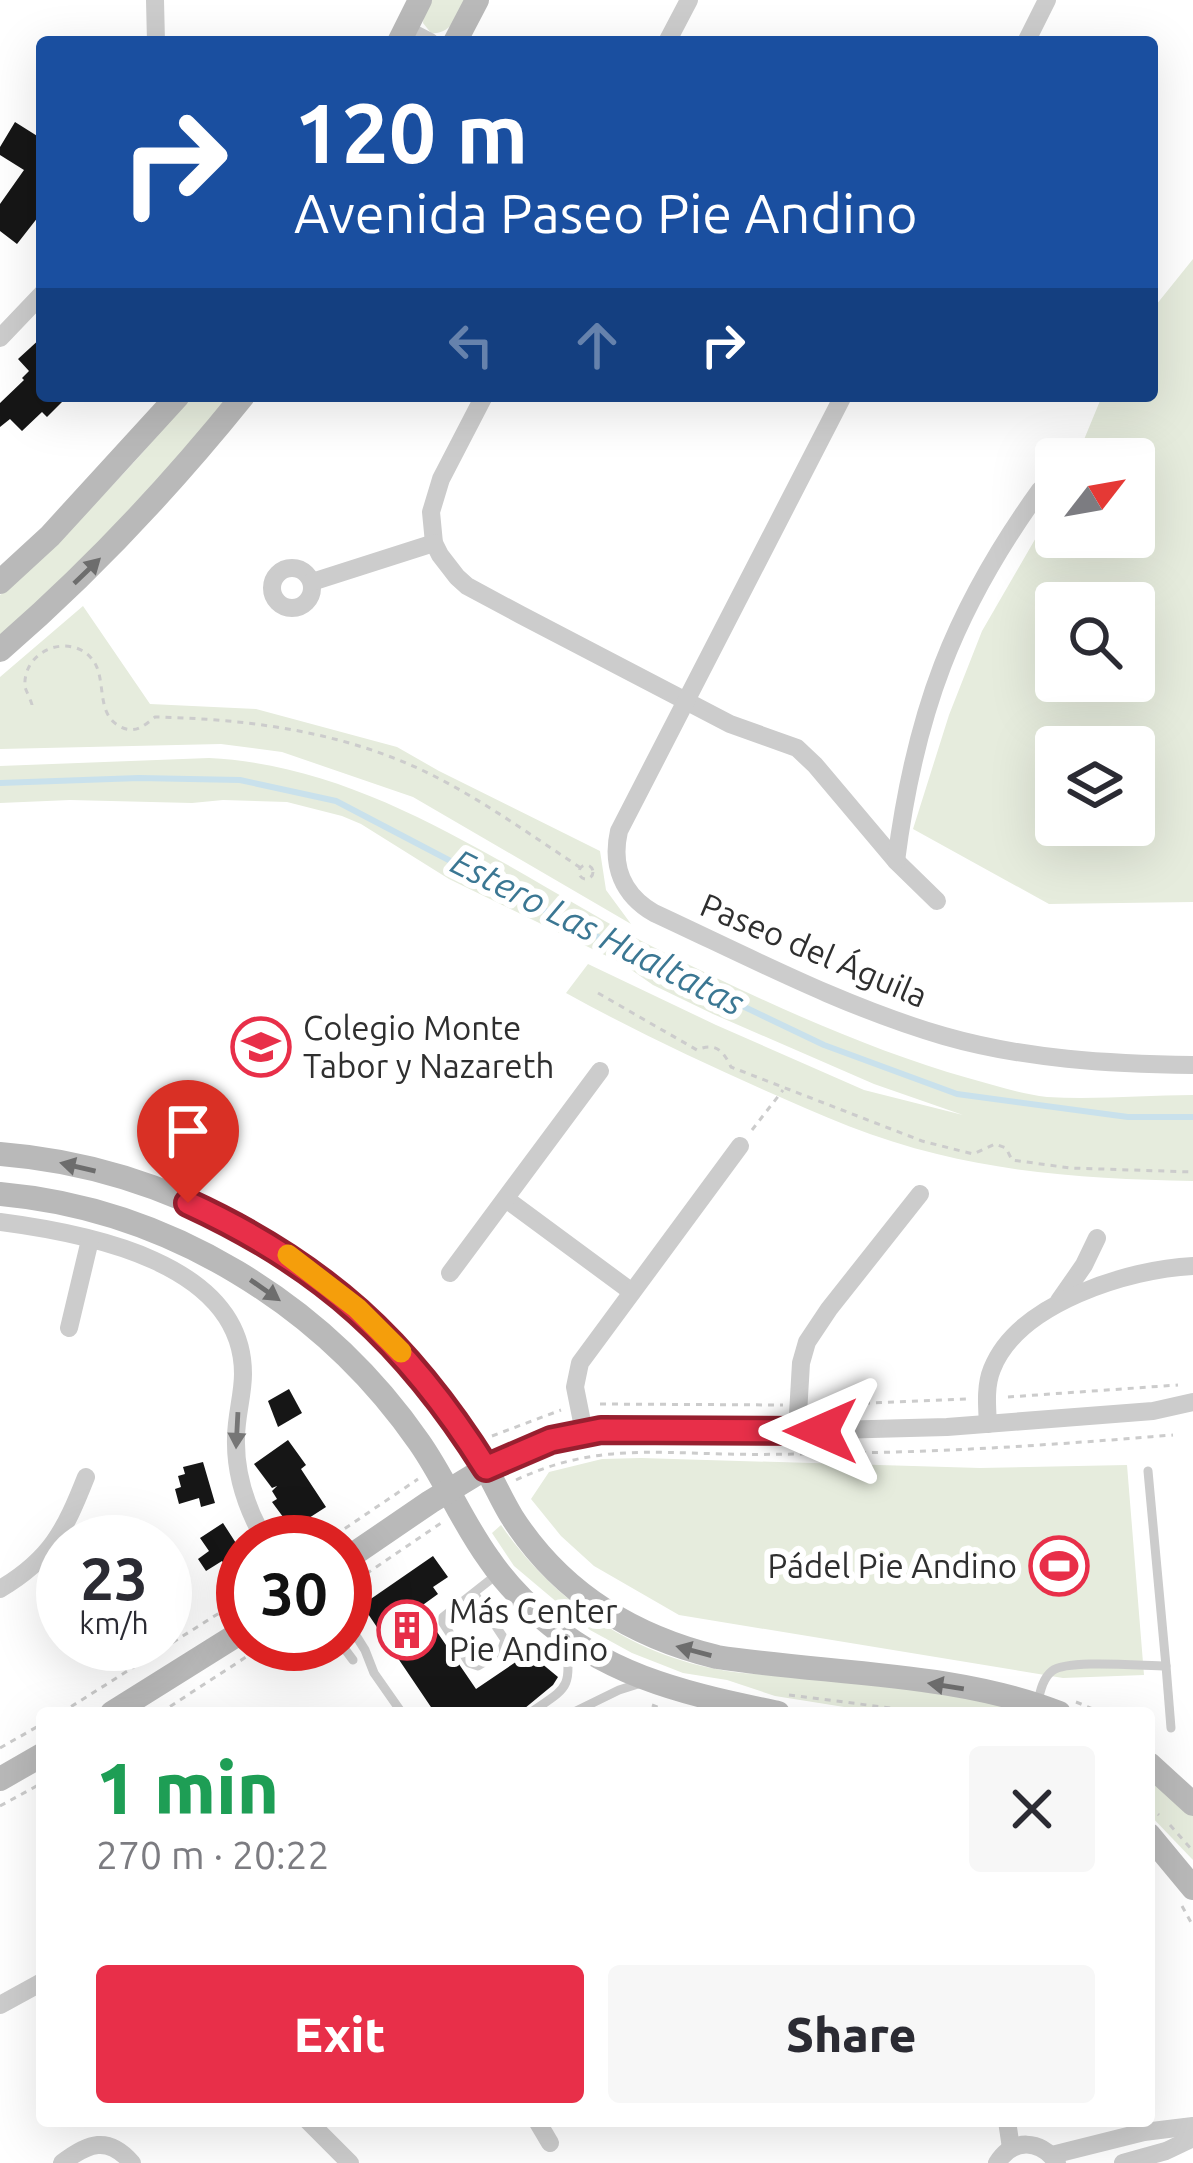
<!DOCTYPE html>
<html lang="en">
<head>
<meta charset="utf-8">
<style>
	body { margin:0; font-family:Ubuntu,sans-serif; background:#f7f7f7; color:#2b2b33; height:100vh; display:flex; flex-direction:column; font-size:45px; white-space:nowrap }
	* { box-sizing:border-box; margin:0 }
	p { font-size:39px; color:#7c7c81 }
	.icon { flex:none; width:66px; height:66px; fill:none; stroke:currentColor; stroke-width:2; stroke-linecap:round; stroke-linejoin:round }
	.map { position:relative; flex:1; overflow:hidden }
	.side { position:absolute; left:36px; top:1707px; width:1119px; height:420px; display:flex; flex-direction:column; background:#fff; border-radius:12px; box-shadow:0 12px 48px #0002 }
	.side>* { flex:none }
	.banner { position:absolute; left:36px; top:36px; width:1122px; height:366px; border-radius:12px; box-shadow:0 12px 48px #0002; background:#1a4fa0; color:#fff; overflow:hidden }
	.needle { width:78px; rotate:59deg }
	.fabs { position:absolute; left:1035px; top:438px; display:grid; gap:24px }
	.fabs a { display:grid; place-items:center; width:120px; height:120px; border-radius:12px; background:#fff; box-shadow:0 12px 48px #0002; font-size:60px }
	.speed { position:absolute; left:36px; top:1515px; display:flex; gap:24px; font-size:60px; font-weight:700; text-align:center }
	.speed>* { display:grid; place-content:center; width:156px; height:156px; border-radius:50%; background:#fff; box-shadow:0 12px 48px #0002; line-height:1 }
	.speed small { font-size:30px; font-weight:400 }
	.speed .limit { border:18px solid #d22; background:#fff; color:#111 }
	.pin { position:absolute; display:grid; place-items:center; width:102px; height:102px; color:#fff; margin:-123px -51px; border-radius:50% 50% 50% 0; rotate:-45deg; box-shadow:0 0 12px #0007 }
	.pin .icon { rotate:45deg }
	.me { position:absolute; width:132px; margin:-66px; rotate:270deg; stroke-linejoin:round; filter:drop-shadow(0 0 9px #0008) }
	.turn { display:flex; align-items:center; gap:42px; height:252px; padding:0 60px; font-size:54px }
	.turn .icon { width:156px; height:156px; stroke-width:2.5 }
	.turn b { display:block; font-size:84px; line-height:102px }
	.lanes { display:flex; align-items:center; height:114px; padding:0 60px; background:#0003; justify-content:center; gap:60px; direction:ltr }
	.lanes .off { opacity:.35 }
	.round { display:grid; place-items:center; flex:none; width:126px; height:126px; border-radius:12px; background:#f7f7f7 }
	.summary { display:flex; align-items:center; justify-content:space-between; height:204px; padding:0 60px }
	h1 { font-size:72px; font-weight:800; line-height:90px; color:#1e9e55 }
	.cta { display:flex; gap:24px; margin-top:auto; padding:24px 60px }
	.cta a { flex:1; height:138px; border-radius:12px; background:#e82f49; color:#fff; font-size:48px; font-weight:800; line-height:138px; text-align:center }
	.cta a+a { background:#f7f7f7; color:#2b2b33 }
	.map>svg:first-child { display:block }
</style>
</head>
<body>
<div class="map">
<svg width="1193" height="2163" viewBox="0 0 1193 2163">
	<rect width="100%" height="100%" fill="#fff"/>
	<g fill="#e6ecdd" fill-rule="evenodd">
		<path d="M430,0H467C458,15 451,35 431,33L423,23L424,12Z"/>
		<path d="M1193,259V902L1049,904L913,829L949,715L982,631L1056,503V537H1134V459H1076L1102,396H1152V310ZM1134,603V681H1056V603ZM1134,747V825H1056V747Z"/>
		<path d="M189,396H230L116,528L0,637V595C67,532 133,470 189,396Z"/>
		<path d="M83,606L150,704L256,709L397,747L439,771L600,851L606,890L631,924L413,797L282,752L221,744L0,749V677Z"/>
		<path d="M209,758C378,766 519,880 665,953C758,999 868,1050 968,1078C994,1085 1020,1094 1047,1097C1096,1100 1145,1095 1193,1095V1181C1107,1179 1021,1175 937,1154C877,1140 820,1115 764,1090C697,1060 631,1029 566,993L588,964L716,1025L864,1090L963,1115L874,1084L713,1014L653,985L623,964L449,879L361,824L342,816L287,802L223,800L192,803L70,800L0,803V766Z"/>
		<path d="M641,1458L980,1468L1127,1465L1144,1675L1063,1678L679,1615L594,1566L561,1536L531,1499L549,1472L602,1459Z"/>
		<path d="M501,1525C560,1610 650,1667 755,1674C779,1676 804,1673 829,1676C899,1682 969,1696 1038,1713H882L775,1696L727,1680L683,1673L632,1653L590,1630L514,1566L492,1533Z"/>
		<path d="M1149,1774L1193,1813V1860L1149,1814Z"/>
	</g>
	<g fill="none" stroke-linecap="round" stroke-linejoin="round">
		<path stroke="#c9e1ec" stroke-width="6" d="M0,783L139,778L240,780L336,801L571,924L824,1045L957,1094L1128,1117H1193"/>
	</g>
	<g fill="#161616">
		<path d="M15,122L42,139V212L17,244L0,231V204L24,170L0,155V147Z"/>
		<path d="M42,337V396H68L47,417L42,412L22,431L10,419L0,427V403L24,380L22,378L29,371L18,359Z"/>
		<path d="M289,1389L302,1413L278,1427L268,1401Z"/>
		<path d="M288,1440L306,1465L301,1469L326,1507L298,1525L293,1517L286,1521L272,1502L277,1499L272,1491L277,1486L272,1488L254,1464Z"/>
		<path d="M203,1462L215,1503L201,1507L199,1498L179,1504L175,1489L181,1487L178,1476L185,1474L183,1467Z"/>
		<path d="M223,1523L243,1554V1564L230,1573L222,1561L206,1571L198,1559L209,1551L200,1538Z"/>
		<path d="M433,1556L448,1577L433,1587L438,1594L420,1607L476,1689L529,1653L558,1677L553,1685L519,1713H435L362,1605Z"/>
	</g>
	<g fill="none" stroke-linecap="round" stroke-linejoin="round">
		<g stroke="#ccc" stroke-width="3" stroke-dasharray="6 6" stroke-linecap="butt">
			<path d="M32,705C32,703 25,688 25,687C22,650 70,632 92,659C108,678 94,714 121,727C135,734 144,726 155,717C250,719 346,732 432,775C484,801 532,836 581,868"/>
			<circle cx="586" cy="872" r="7"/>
			<path d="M598,993L697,1050C715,1042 723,1050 731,1067L922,1141L973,1154L995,1144L1006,1148L1012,1160L1070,1168L1193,1172"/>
			<path d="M752,1130L783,1090"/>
			<path d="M1008,1397L1178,1385"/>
			<path d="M600,1404L783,1405"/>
			<path d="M816,1405L969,1399"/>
			<path d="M492,1436L561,1410"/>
			<path d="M516,1480C588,1446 646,1452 723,1454C763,1455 802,1454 842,1453C953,1452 1063,1444 1173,1435"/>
			<path d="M325,1542L418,1479"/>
			<path d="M366,1574L441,1523"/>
			<path d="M789,1695L930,1713"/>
			<path d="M1076,1702L1103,1713"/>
			<path d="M652,1705L672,1713"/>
			<path d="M61,1713L243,1598"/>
			<path d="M160,1713L266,1644"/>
			<path d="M0,1748L42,1724"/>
			<path d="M0,1806L42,1783"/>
			<path d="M1149,1806L1159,1815"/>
			<path d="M1170,1825L1193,1851"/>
			<path d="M1182,1906L1193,1926"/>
		</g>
		<g stroke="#ccc" stroke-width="9">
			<path d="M1148,1471L1166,1666"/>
			<path d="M356,1558L348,1610L350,1626L365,1650L374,1673L402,1713"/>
			<path d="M474,1593L505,1640L501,1652L478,1666L469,1663L443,1623V1617L495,1576"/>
			<path d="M341,1644L353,1660"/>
			<path d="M1037,1705C1040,1693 1042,1679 1052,1671C1067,1659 1143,1666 1166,1666L1171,1728"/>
			<path d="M530,1713C569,1686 571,1690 566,1641"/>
			<path d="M572,1713L619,1690L638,1684"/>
		</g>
		<g stroke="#ccc" stroke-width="18">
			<path d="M155,0L156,42"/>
			<path d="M405,29L430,42"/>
			<path d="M667,42L689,0"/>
			<path d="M1026,42L1047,0"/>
			<path d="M0,338L42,294"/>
			<path d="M484,396L441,479L431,512L434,543L440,555L457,577L467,586L521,615L730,724L797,748L815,765L896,861L937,901"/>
			<path d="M843,396L619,831C611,866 623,895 654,913C749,957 844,1007 944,1036C1024,1059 1110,1064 1193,1065"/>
			<circle cx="292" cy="588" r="20"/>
			<path d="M312,582L434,543"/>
			<path d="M896,861C915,713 953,611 1040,490"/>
			<path d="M506,1199L632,1292"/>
			<path d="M0,1222C85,1233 243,1262 243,1374C243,1395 236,1416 236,1438C235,1475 247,1510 266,1542"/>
			<path d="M450,1273L600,1071"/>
			<path d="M1059,1301L1084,1265L1097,1238"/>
			<path d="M69,1328L90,1240"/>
			<path d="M988,1424C987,1406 985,1386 992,1369C1018,1303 1129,1269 1193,1266"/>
			<path d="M797,1431L801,1363L807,1342L829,1309L920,1194"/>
			<path d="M584,1432L575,1387L580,1363L740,1146"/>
			<path d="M486,1468L551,1440L601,1430L797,1431L947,1427L1153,1411L1193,1402"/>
			<path d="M0,1589C51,1559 65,1530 86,1477"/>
			<path d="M0,2005L42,1982"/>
			<path d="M308,2121L350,2163"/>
			<path d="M537,2121L550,2143"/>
			<path d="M1007,2121L1011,2148"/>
			<path d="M1052,2155L1144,2132L1193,2126"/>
			<path d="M62,2163C88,2143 108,2135 132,2163"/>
			<path d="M997,2163C1013,2138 1040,2139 1057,2163"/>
			<path d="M1123,2163L1166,2151L1193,2138"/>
		</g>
		<g stroke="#b9b9b9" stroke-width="24">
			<path d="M399,42L420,0"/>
			<path d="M455,42L477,0"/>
			<path d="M0,582L50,536L178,396"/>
			<path d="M0,650C90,572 169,488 243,396"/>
			<path d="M0,1154C168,1167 334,1259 435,1393C453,1417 471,1442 486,1469C495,1484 502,1501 512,1517C560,1592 631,1636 717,1657C826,1674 956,1672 1059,1713"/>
			<path d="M0,1194C168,1209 323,1304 419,1442C445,1479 462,1522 489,1559C506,1584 528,1606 551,1625C618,1680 697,1696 778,1713"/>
			<path d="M345,1560L430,1502L486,1468"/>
			<path d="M112,1713L243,1631"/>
			<path d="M1149,1764L1193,1804"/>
			<path d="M0,1779L42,1755"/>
			<path d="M1149,1835L1193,1888"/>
		</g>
	</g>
	<defs><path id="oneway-solid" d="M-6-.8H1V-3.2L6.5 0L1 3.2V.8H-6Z" transform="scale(3)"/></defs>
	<g fill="#6d6d6d">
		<use href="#oneway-solid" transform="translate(87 571) rotate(-44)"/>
		<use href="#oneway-solid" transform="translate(78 1167) rotate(-167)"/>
		<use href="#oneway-solid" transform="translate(265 1290) rotate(35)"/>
		<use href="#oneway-solid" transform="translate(694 1651) rotate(-165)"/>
		<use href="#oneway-solid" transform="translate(946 1686) rotate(-171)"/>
	</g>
	<use fill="#767676" href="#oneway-solid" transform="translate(237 1430) rotate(93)"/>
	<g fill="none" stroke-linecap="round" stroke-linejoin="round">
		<defs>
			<path id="route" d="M188,1203C323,1265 407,1342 486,1468L551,1440L601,1430L821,1431"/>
		</defs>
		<use href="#route" stroke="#971f2f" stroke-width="30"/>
		<use href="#route" stroke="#e82f49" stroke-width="21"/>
		<path stroke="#f59e0b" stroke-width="21" d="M288,1255L357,1308L401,1352"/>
	</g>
	<defs>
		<symbol id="school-ring" viewBox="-11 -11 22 22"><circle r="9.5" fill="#fff" stroke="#e82f49" stroke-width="1.5"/><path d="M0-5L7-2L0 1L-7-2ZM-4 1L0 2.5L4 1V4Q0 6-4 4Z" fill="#e82f49"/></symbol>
		<symbol id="stadium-ring" viewBox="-11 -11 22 22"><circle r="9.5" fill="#fff" stroke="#e82f49" stroke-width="1.5"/><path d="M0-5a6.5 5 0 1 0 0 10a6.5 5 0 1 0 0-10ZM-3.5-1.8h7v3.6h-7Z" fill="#e82f49"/></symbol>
		<symbol id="building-ring" viewBox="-11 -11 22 22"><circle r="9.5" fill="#fff" stroke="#e82f49" stroke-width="1.5"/><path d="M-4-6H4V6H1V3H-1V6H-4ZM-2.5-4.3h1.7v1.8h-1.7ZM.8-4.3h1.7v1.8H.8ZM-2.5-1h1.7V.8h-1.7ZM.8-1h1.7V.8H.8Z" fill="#e82f49"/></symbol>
	</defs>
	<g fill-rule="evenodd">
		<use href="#school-ring" x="228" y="1014" width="66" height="66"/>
		<use href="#stadium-ring" x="1026" y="1533" width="66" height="66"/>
		<use href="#building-ring" x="374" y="1597" width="66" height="66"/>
	</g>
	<g text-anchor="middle" stroke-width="12" stroke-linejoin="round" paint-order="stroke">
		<g font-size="33" fill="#2f2f2f" stroke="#fff">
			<text transform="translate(814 950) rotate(23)" y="12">Paseo del Águila</text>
		</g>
		<g font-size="33" fill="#2f2f2f" stroke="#fff" text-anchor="start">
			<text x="303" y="1040">Colegio Monte<tspan x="303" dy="38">Tabor y Nazareth</tspan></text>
			<text x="1017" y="1578" text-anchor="end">Pádel Pie Andino</text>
			<text x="449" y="1623">Más Center<tspan x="449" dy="38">Pie Andino</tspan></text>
		</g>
		<g font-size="36" font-style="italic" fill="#3b7793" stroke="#fff">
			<text transform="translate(598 932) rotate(27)" y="13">Estero Las Hualtatas</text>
		</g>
	</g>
</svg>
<div class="fabs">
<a><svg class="needle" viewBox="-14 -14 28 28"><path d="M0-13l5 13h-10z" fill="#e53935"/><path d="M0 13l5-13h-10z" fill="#7c7c81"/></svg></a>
<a><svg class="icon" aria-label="search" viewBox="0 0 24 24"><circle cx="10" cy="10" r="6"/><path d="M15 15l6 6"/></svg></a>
<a><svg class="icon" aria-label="layers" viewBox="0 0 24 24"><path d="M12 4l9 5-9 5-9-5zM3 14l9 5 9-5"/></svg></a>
</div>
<div class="speed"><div>23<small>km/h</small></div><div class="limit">30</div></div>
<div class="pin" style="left:188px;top:1203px;background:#d93025"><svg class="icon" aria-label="arrive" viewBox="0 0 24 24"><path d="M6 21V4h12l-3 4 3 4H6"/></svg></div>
<svg class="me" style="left:821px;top:1431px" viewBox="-20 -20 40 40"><path d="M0-17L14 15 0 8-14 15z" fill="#e82f49" stroke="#fff" stroke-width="4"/></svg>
<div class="banner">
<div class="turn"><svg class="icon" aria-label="right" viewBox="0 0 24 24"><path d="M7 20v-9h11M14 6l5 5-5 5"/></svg><div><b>120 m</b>Avenida Paseo Pie Andino</div></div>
<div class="lanes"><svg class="icon off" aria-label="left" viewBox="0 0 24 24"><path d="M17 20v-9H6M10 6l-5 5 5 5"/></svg><svg class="icon off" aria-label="ahead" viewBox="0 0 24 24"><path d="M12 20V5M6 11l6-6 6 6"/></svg><svg class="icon" aria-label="right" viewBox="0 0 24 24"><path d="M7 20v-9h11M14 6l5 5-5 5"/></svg></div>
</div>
<section class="side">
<div class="summary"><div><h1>1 min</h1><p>270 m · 20:22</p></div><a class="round"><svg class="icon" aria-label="close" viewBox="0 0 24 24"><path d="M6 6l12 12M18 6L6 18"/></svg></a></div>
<div class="cta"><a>Exit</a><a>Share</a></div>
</section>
</div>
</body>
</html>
